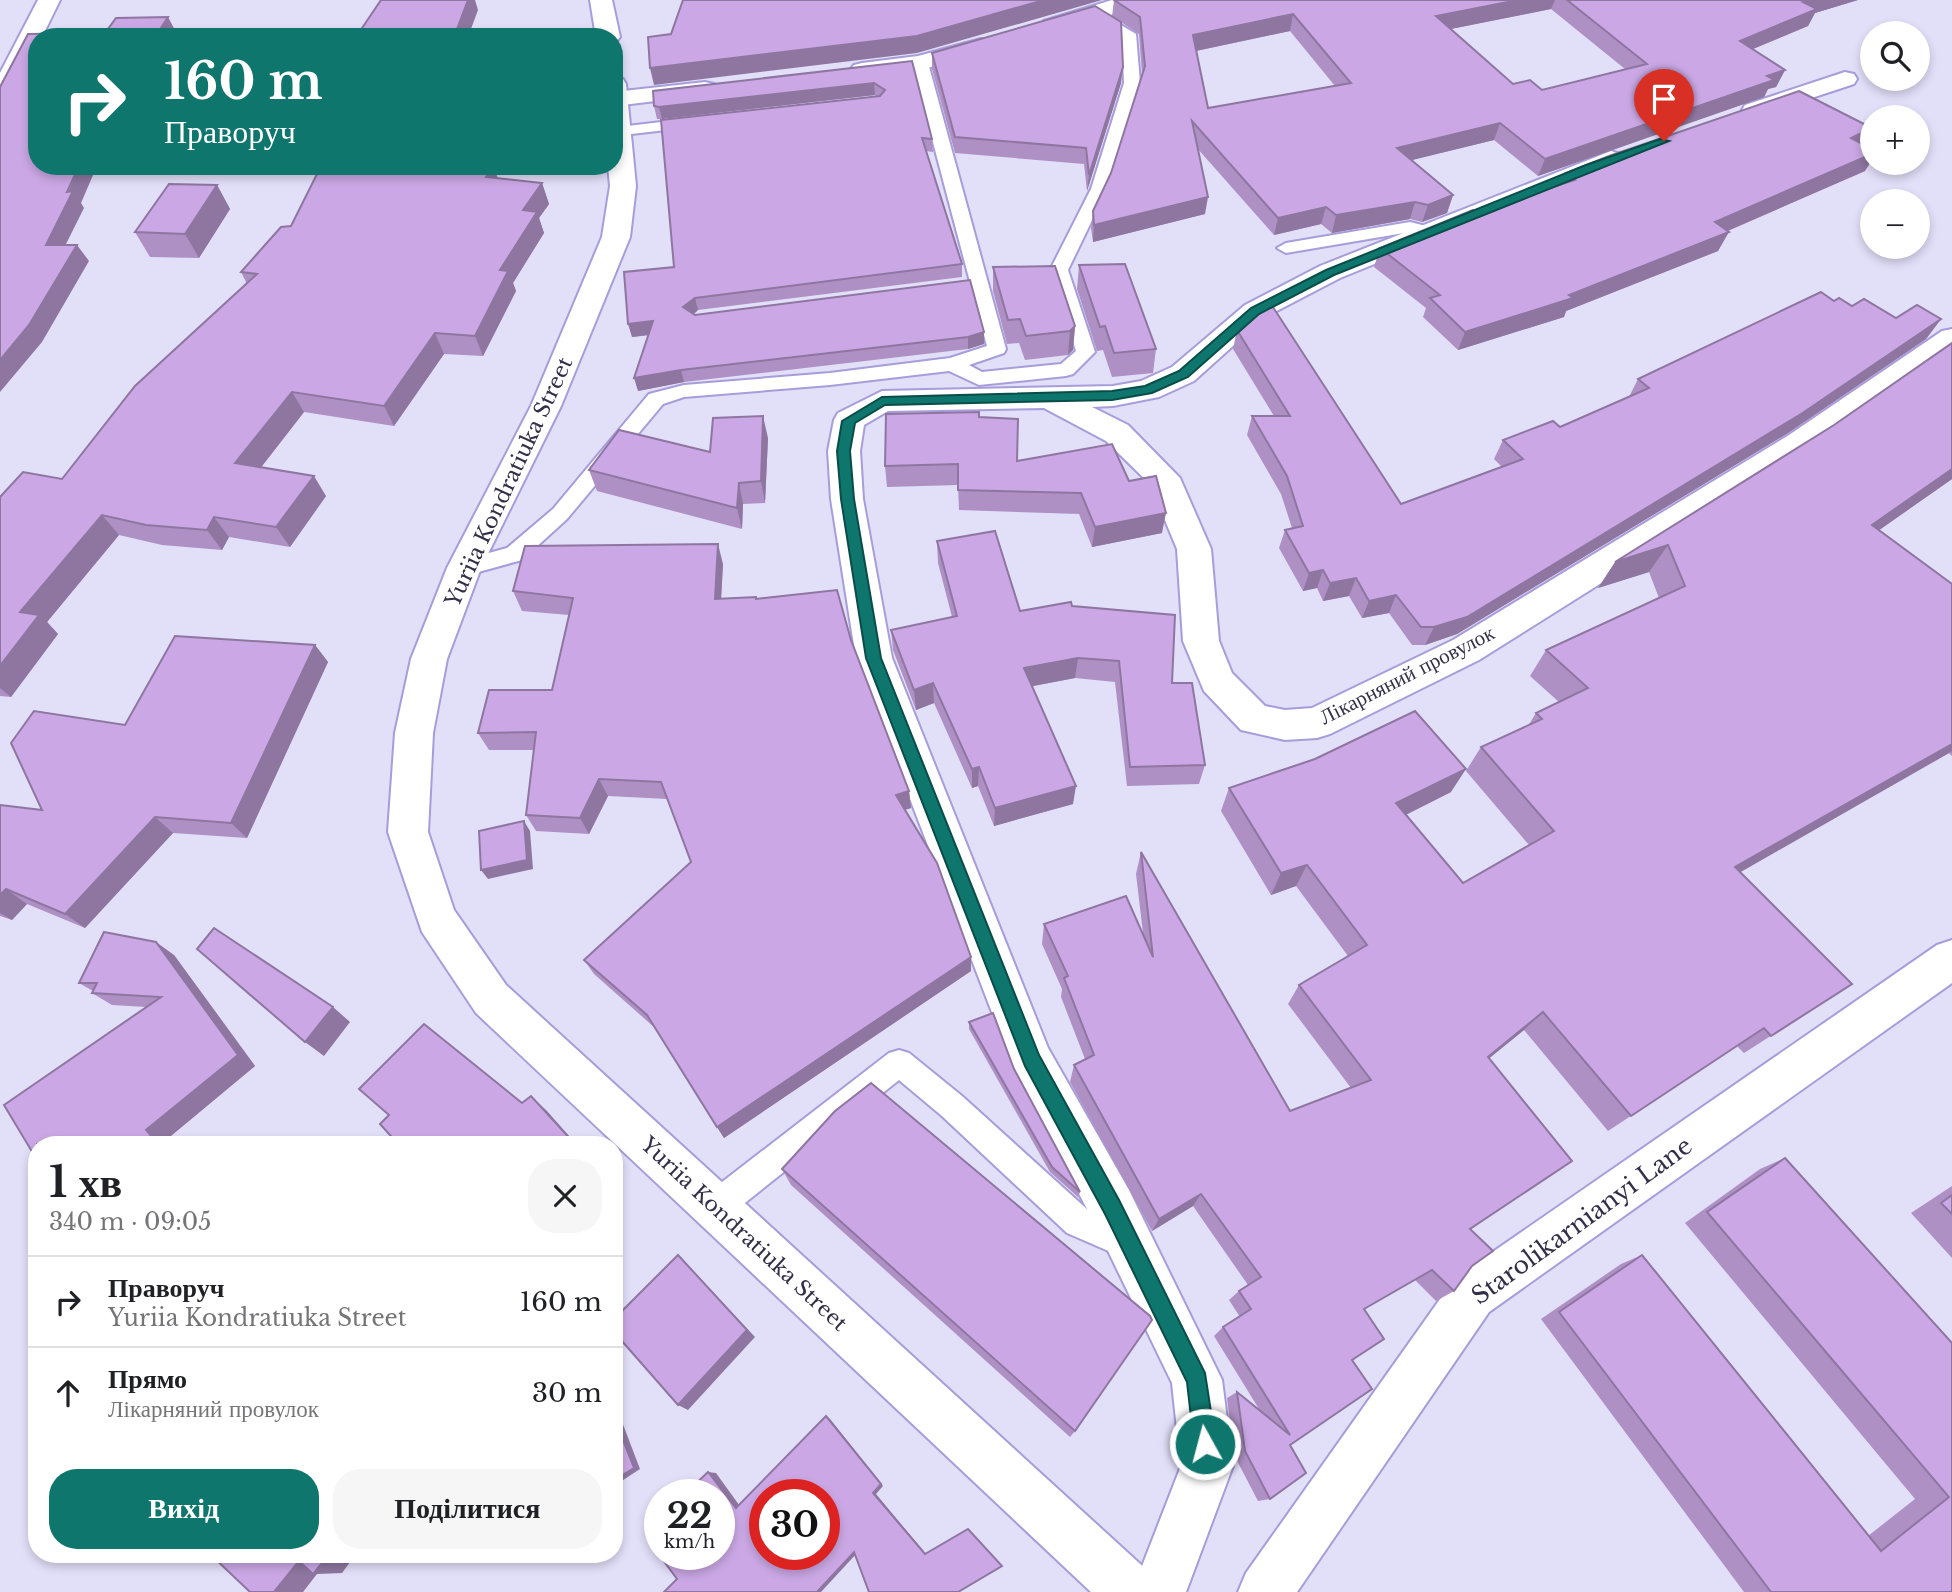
<!DOCTYPE html>
<html lang="uk">
<head>
<meta charset="utf-8">
<style>
	body { margin:0; font-family:"Libre Baskerville",serif; background:#f6f6f6; color:#202124; height:100vh; display:flex; flex-direction:column; font-size:26px; white-space:nowrap }
	* { box-sizing:border-box; margin:0 }
	p { font-size:23px; color:#757577 }
	.icon { flex:none; width:38px; height:38px; fill:none; stroke:currentColor; stroke-width:2; stroke-linecap:round; stroke-linejoin:round }
	.map { position:relative; flex:1; overflow:hidden }
	.panel { position:absolute; left:28px; top:1136px; width:595px; height:427px; display:flex; flex-direction:column; background:#fff; border-radius:28px; box-shadow:0 4px 10px #0003 }
	.panel>* { flex:none }
	.hud { position:absolute; left:28px; top:28px; width:595px; height:147px; border-radius:28px; box-shadow:0 4px 10px #0003; background:#0f766e; color:#fff; overflow:hidden }
	.tools { position:absolute; left:1860px; top:21px; display:grid; gap:14px }
	.tools a { display:grid; place-items:center; width:70px; height:70px; border-radius:50%; background:#fff; box-shadow:0 4px 10px #0003; font-size:35px }
	.speed { position:absolute; left:644px; top:1479px; display:flex; gap:14px; font-size:35px; font-weight:700; text-align:center }
	.speed>* { display:grid; place-content:center; width:91px; height:91px; border-radius:50%; background:#fff; box-shadow:0 4px 10px #0003; line-height:1 }
	.speed small { font-size:18px; font-weight:400 }
	.speed .limit { border:10px solid #d22; background:#fff; color:#111 }
	.pin { position:absolute; display:grid; place-items:center; width:60px; height:60px; color:#fff; margin:-72px -30px; border-radius:50% 50% 50% 0; rotate:-45deg; box-shadow:0 0 7px #0007 }
	.pin .icon { rotate:45deg }
	.me { position:absolute; width:77px; margin:-38px; rotate:353deg; stroke-linejoin:round; filter:drop-shadow(0 0 5px #0008) }
	.turn { display:flex; align-items:center; gap:24px; height:147px; padding:0 21px; font-size:32px }
	.turn .icon { width:91px; height:91px; stroke-width:2.5 }
	.turn b { display:block; font-size:49px; line-height:60px }
	.round { display:grid; place-items:center; flex:none; width:74px; height:74px; border-radius:28px; background:#f6f6f6 }
	.overview { display:flex; align-items:center; justify-content:space-between; height:119px; padding:0 21px }
	h1 { font-size:42px; font-weight:800; line-height:52px }
	.primary-button { display:flex; gap:14px; margin-top:auto; padding:14px 21px }
	.primary-button a { flex:1; height:80px; border-radius:28px; background:#0f766e; color:#fff; font-size:28px; font-weight:800; line-height:80px; text-align:center }
	.primary-button a+a { background:#f6f6f6; color:#202124 }
	ul { padding:0; list-style:none }
	li { display:flex; align-items:center; gap:21px; height:91px; padding:0 21px; border-top:2px solid #e0e0e0 }
	li div { flex:1 }
	li b { display:block; font-size:26px }
	li em { font-style:normal }
	.map>svg:first-child { display:block }
</style>
</head>
<body>
<div class="map">
<svg width="1952" height="1592" viewBox="0 0 1952 1592">
	<rect width="100%" height="100%" fill="#e2dff9"/>
	<g fill="none" stroke-linecap="round" stroke-linejoin="round">
		<defs>
			<g id="lane">
				<path d="M1096,10L1136,34L1140,83L1107,189L1068,270L1095,352L1073,374L1066,376L979,385L949,371L830,385L684,397L663,404L567,519L522,560L464,576L456,574L453,568L456,562L507,548L553,509L649,394L684,385L830,373L950,358L987,346L912,63L915,60L920,58L928,63L1006,349L1004,353L969,365L982,372L1061,364L1076,351L1050,270L1091,189L1124,83L1122,36L1091,17V11Z"/>
				<path d="M695,118L703,123L701,126L614,136V128L619,127Z"/>
				<path d="M1410,222L1434,228L1437,232L1428,237L1410,232L1286,253L1277,248L1286,243Z"/>
				<path d="M899,1050L909,1053L962,1096L1089,1211L1138,1233L1142,1244L1138,1255L1127,1259L1067,1233L942,1116L899,1080L726,1218L715,1222L704,1218L700,1207L704,1196L889,1053Z"/>
			</g>
			<g id="street">
				<path d="M38,0H60L42,37H37V47L12,97L9,102L0,104V73Z"/>
				<path d="M1112,0H1146L1143,5L1052,33L1041,26L1044,21Z"/>
				<path d="M981,39L989,41L993,46L989,51L920,70L862,77L854,75L850,70L854,65L862,63L918,56Z"/>
				<path d="M1845,72L1854,74L1857,79L1854,84L1754,117L1745,115L1742,110L1745,105Z"/>
				<path d="M705,82L714,84L717,89L714,94L614,106V92Z"/>
				<path d="M1611,151L1620,154L1624,159L1620,164L1340,278L1265,317L1194,381L1159,397L1113,406L1092,407L1128,425L1180,478L1211,549L1219,641L1232,673L1265,706L1285,710L1312,708L1453,640L1789,435L1942,331L1952,329V352L1811,451L1479,660L1330,734L1317,738L1285,740L1241,730L1204,691L1183,641L1177,549L1150,484L1106,441L1044,408L888,411L864,425L860,451L863,499L892,658L1048,1048L1129,1190L1222,1380L1233,1466L1186,1592H1132L1181,1466L1172,1383L1095,1224L1016,1075L856,658L831,499L828,451L834,420L838,413L882,391L1113,386L1141,381L1172,367L1245,305L1320,266Z"/>
				<path d="M1952,940V983L1489,1312L1297,1592H1238L1246,1573L1455,1278L1937,945Z"/>
			</g>
			<g id="secondary">
				<path d="M590,0H612L620,37L616,42L614,37H596Z"/>
				<path d="M614,77L623,79L626,84L636,186L630,237L561,406L481,568L447,659L433,733L428,832L454,910L506,985L1150,1573L1158,1592H1091L476,1013L422,932L388,832L395,733L411,659L447,568L531,406L602,237L610,186L608,166H614Z"/>
			</g>
		</defs>
		<use href="#lane" stroke="#a69dda" stroke-width="4"/>
		<use href="#street" stroke="#a69dda" stroke-width="4"/>
		<use href="#secondary" stroke="#a69dda" stroke-width="4"/>
		<use href="#lane" fill="#fff" fill-rule="evenodd"/>
		<use href="#street" fill="#fff" fill-rule="evenodd"/>
		<use href="#secondary" fill="#fff" fill-rule="evenodd"/>
	</g>
	<g fill="#af90c5" fill-rule="evenodd">
		<path d="M1114,0H1858L1815,13L1808,26L1753,49L1785,70L1776,87L1768,89L1764,97L1538,176L1494,140L1411,160L1453,195L1447,213L1422,222L1410,219L1332,233L1321,224L1274,235L1197,148L1205,214L1093,242L1091,228L1093,211L1111,173L1142,74L1139,34L1121,22V83L1087,191L1084,164L955,153L932,69V53L1112,17ZM1551,9L1625,69L1542,90L1513,84L1450,29ZM1290,31L1335,86L1208,108L1196,51Z"/>
		<path d="M912,61L932,139L933,152L926,151L962,264V277L698,310L694,314L695,315L970,280L984,344L968,349L684,382L638,391L649,335L632,337L674,267L876,96L875,95L662,119H657L654,106Z"/>
		<path d="M1872,128L1862,143L1865,171L1728,231L1718,251L1566,311L1564,317L1458,350L1423,317L1426,308L1374,267L1380,248L1560,185L1566,173Z"/>
		<path d="M493,167L498,178L542,183L549,204L539,218L544,233L513,283L516,291L483,356L444,354L394,426L304,412L261,467L326,496L290,547L229,537L222,550L162,545L119,535L47,622L58,634L11,697L0,696V497L62,479L247,284L241,272L291,226Z"/>
		<path d="M217,185L230,209L199,258L150,257L135,232Z"/>
		<path d="M1079,265L1156,349L1153,373L1112,377L1103,350L1097,351L1077,289Z"/>
		<path d="M993,267L1075,326L1073,350L1068,355L1025,360L1019,343L1007,344L993,291Z"/>
		<path d="M1834,301L1896,318L1941,319L1926,339L1788,433L1457,634L1425,645H1412L1389,613L1362,618L1349,596L1323,601L1317,588L1303,591L1279,548L1285,530L1292,528L1281,494L1247,435L1252,416H1274L1233,349L1237,330L1401,504L1502,467L1494,459L1503,440L1560,427L1629,397L1638,379Z"/>
		<path d="M979,417L1017,461L1129,481L1162,533L1092,547L1079,514L959,510L958,485L887,487L885,466Z"/>
		<path d="M1834,425L1952,479L1879,530L1952,584V756L1949,753L1740,872L1852,984L1744,1053L1737,1046L1608,1131L1524,1030L1489,1058L1470,1229L1472,1266L1454,1291L1436,1301L1415,1280L1364,1309L1352,1360L1290,1445L1270,1499L1258,1501L1234,1455L1227,1398L1237,1392L1259,1409L1214,1336L1223,1327L1240,1317L1229,1300L1239,1291L1248,1285L1193,1206L1152,1231L1070,1082L1074,1065L1085,1059L1061,997L1062,989L1042,944L1044,924L1143,933L1136,874L1141,852L1290,1111L1351,1088L1288,1004L1299,985L1348,956L1296,886L1271,895L1221,811L1229,788L1451,792L1406,815L1463,883L1529,845L1466,771L1481,747L1528,726L1536,713L1559,702L1530,676L1546,650L1659,598L1649,572L1598,588Z"/>
		<path d="M768,438L765,503L743,504L742,529L597,491L589,470L710,452Z"/>
		<path d="M937,541L1020,611L1072,606L1172,683L1205,765L1199,784L1127,786L1115,682L1075,678L1032,686L1073,804L994,826L978,786L972,788L934,703L916,710L893,650L891,630L952,617L938,563Z"/>
		<path d="M723,564L721,599H757L851,640L909,791L911,808L905,810L971,957V971L724,1138L655,1028L594,974L584,960L691,862L667,799L608,796L589,834L536,831L526,815L534,750H489L478,733L552,690L569,615L522,611L513,591Z"/>
		<path d="M315,645L328,662L247,838L173,833L85,928L27,904L12,920L0,916V805L42,810L125,725Z"/>
		<path d="M174,955L255,1066L166,1140L170,1144H37L146,1007L112,1005L92,993L93,991L79,983Z"/>
		<path d="M969,1022L1080,1192L1078,1197L1050,1172L969,1029Z"/>
		<path d="M1785,1158L1952,1343L1951,1592H1744L1541,1319L1621,1264L1642,1255L1868,1536L1915,1499L1685,1223L1760,1169Z"/>
		<path d="M782,1169L1075,1431L1070,1437L791,1185Z"/>
		<path d="M1952,1186V1258L1911,1213Z"/>
	</g>
	<g fill="#8e76a0">
		<path d="M468,0H475L478,10L468,37H454Z"/>
		<path d="M1044,0H1102L917,53L654,85L650,68Z"/>
		<path d="M1518,0H1555L1551,9L1431,33L1436,16Z"/>
		<path d="M1811,0H1858L1815,13L1808,26L1731,58L1740,41L1803,2Z"/>
		<path d="M1293,14L1290,31L1191,52L1193,35Z"/>
		<path d="M168,17L177,34L174,37H155Z"/>
		<path d="M1123,67L1121,83L1087,191L1089,175Z"/>
		<path d="M1785,70L1776,87L1768,89L1764,97L1538,176L1545,159L1767,76Z"/>
		<path d="M874,83L875,95L662,119L659,107Z"/>
		<path d="M1500,123L1494,140L1392,165L1397,148Z"/>
		<path d="M1872,128L1860,147L1851,138Z"/>
		<path d="M1872,154V160L1865,171L1704,241L1715,222Z"/>
		<path d="M79,166H97L81,203L84,208L57,262L46,245Z"/>
		<path d="M493,167L501,187L486,177Z"/>
		<path d="M542,183L549,204L539,218L544,233L513,283L516,291L483,356L475,336L523,210Z"/>
		<path d="M217,185L230,209L199,258L185,234Z"/>
		<path d="M1453,195L1447,213L1422,222L1428,205Z"/>
		<path d="M1208,197L1205,214L1093,242L1094,225Z"/>
		<path d="M1415,202L1410,219L1332,233L1336,215Z"/>
		<path d="M1326,207L1321,224L1274,235L1278,218Z"/>
		<path d="M1729,232L1718,251L1566,311L1564,317L1458,350L1465,332L1569,295Z"/>
		<path d="M77,245L89,261L42,342L0,392V360Z"/>
		<path d="M695,298L698,310L687,320L683,307Z"/>
		<path d="M1941,319L1926,339L1788,433L1457,634L1425,645L1434,627Z"/>
		<path d="M653,321L657,334L632,337L628,324Z"/>
		<path d="M1075,326L1073,350L1068,355L1070,331Z"/>
		<path d="M984,332V344L968,349V337Z"/>
		<path d="M435,333L444,354L394,426L384,406Z"/>
		<path d="M681,370L684,382L638,391L634,378Z"/>
		<path d="M292,392L304,412L249,483L235,463Z"/>
		<path d="M763,416L768,438L765,503L761,481Z"/>
		<path d="M1952,469V479L1848,552L1872,525Z"/>
		<path d="M314,476L326,496L290,547L276,527Z"/>
		<path d="M739,483L743,504L742,529L737,508Z"/>
		<path d="M1166,513L1162,533L1092,547L1095,527Z"/>
		<path d="M102,515L119,535L47,622L58,634L11,697L0,688V666L20,612Z"/>
		<path d="M214,517L229,537L222,550L207,530Z"/>
		<path d="M718,544L723,564L720,618L715,599Z"/>
		<path d="M1668,545L1649,572L1598,588L1615,562Z"/>
		<path d="M1323,570L1317,588L1303,591L1309,573Z"/>
		<path d="M1356,578L1349,596L1323,601L1330,583Z"/>
		<path d="M1396,595L1389,613L1362,618L1369,601Z"/>
		<path d="M315,645L328,662L247,838L231,823Z"/>
		<path d="M1078,658L1075,678L1023,688L1024,668Z"/>
		<path d="M933,683L934,703L916,710L914,690Z"/>
		<path d="M1952,744V751L1949,753L1711,889L1735,867Z"/>
		<path d="M979,767L978,786L972,788V769Z"/>
		<path d="M1466,769L1451,792L1383,826L1396,803Z"/>
		<path d="M599,779L608,796L589,834L580,818Z"/>
		<path d="M1076,786L1073,804L994,826L995,808Z"/>
		<path d="M909,791L911,808L897,812L896,795Z"/>
		<path d="M155,817L173,833L85,928L65,914Z"/>
		<path d="M524,821L530,831L533,869L488,879L481,870Z"/>
		<path d="M1307,865L1296,886L1271,895L1281,873Z"/>
		<path d="M6,889L27,904L12,920L0,913V895Z"/>
		<path d="M156,942L174,955L255,1066L166,1140L170,1144H158L146,1130L238,1055Z"/>
		<path d="M971,957V971L724,1138L717,1127Z"/>
		<path d="M333,1007L350,1022L324,1056L305,1042Z"/>
		<path d="M1543,1012L1524,1030L1470,1074L1488,1057Z"/>
		<path d="M531,1096L547,1111L576,1144H575Z"/>
		<path d="M1201,1194L1193,1206L1152,1231L1159,1219Z"/>
		<path d="M678,1255L755,1337L688,1410L678,1405Z"/>
		<path d="M614,1412L619,1414L640,1469L614,1486Z"/>
		<path d="M826,1416L830,1419L883,1486L876,1494L926,1554H925L873,1493Z"/>
		<path d="M708,1472L716,1473L742,1509L736,1508Z"/>
		<path d="M854,1552H858L821,1592H817Z"/>
		<path d="M329,1554H356L342,1573L317,1574L303,1592H274L299,1561Z"/>
	</g>
	<g fill="#cba8e5" stroke="#8e76a0" stroke-width="2" fill-rule="evenodd">
		<path d="M381,0H468L454,37H356Z"/>
		<path d="M683,0H1044L917,36L650,68L648,37L671,34Z"/>
		<path d="M1114,0H1518L1436,16L1513,84L1530,80L1542,90L1647,64L1567,0H1811L1803,2L1817,9L1740,41L1785,70L1767,76L1774,80L1545,159L1500,123L1397,148L1453,195L1428,205L1415,202L1336,215L1326,207L1278,218L1192,121L1208,197L1094,225L1093,211L1111,173L1145,66L1140,17ZM1293,14L1351,83L1208,108L1193,35Z"/>
		<path d="M1095,6L1121,22L1123,67L1089,175L1086,148L955,137L932,53Z"/>
		<path d="M168,17L155,37H37V166H79L67,192L73,191L46,245H77L29,325L0,360V87L28,34L105,33L116,18Z"/>
		<path d="M912,61L932,139L922,138L962,264L695,298L683,307L695,315L970,280L984,332L968,337L681,370L634,378L653,321L628,324L624,272L674,267L661,120L880,96L885,90L874,83L659,107L654,106L653,91Z"/>
		<path d="M1799,91L1872,128L1851,138L1872,149V154L1715,222L1729,232L1569,295L1573,298L1465,332L1430,298L1440,295L1380,248L1473,210L1476,213L1575,180L1566,173L1609,156Z"/>
		<path d="M321,166H491L493,167L486,177L542,183L523,210L537,212L500,270L508,271L475,336L435,333L384,406L292,392L235,463L314,476L276,527L214,517L207,530L146,525L102,515L20,612L39,615L0,666V497L23,472L62,479L135,386L257,274L241,272L281,227L291,226Z"/>
		<path d="M169,184L217,185L185,234L135,232Z"/>
		<path d="M1125,264L1156,349L1114,353L1105,326L1100,327L1079,265Z"/>
		<path d="M1055,266L1075,326L1070,331L1026,336L1020,319L1008,320L993,267Z"/>
		<path d="M1821,292L1834,301L1839,298L1852,306L1864,299L1896,318L1917,305L1941,319L1801,414L1467,617L1434,627H1421L1396,595L1369,601L1356,578L1330,583L1323,570L1309,573L1285,530L1303,526L1287,476L1252,416H1290L1237,330L1269,301L1401,504L1523,459L1503,440L1553,421L1560,427L1649,388L1638,379Z"/>
		<path d="M1952,343V469L1872,525L1952,584V744L1735,867L1852,984L1771,1036L1764,1028L1631,1116L1543,1012L1488,1057L1572,1161L1470,1229L1493,1251L1472,1266L1454,1291L1432,1270L1364,1309L1384,1339L1352,1360L1372,1389L1290,1445L1306,1473L1270,1499L1245,1451L1237,1392L1290,1435L1223,1327L1251,1309L1239,1291L1261,1277L1201,1194L1159,1219L1074,1065L1094,1055L1064,978L1068,976L1044,924L1126,896L1153,957L1141,852L1290,1111L1371,1080L1299,985L1367,945L1307,865L1281,873L1229,788L1315,759L1415,711L1466,769L1396,803L1463,883L1554,831L1481,747L1542,719L1536,713L1588,688L1546,650L1685,586L1668,545L1615,562L1834,425Z"/>
		<path d="M979,412V417L1018,419L1017,461L1112,444L1129,481L1156,476L1166,513L1095,527L1081,493L958,490V464L885,466L886,414Z"/>
		<path d="M763,416L761,481L739,483L737,508L589,470L619,430L710,452L713,418Z"/>
		<path d="M995,531L1020,611L1071,602L1072,606L1175,615L1172,683H1192L1205,765L1130,767L1119,661L1078,658L1024,668L1076,786L995,808L979,767L972,769L933,683L914,690L891,630L957,616L937,541Z"/>
		<path d="M718,544L715,599L756,597V599L837,590L851,640L909,791L896,795L937,863L971,957L717,1127L647,1015L584,960L691,862L661,782L599,779L580,818L526,815L536,732L478,733L489,690H552L573,598L513,591L525,546Z"/>
		<path d="M175,636L315,645L231,823L155,817L65,914L6,889L0,895V805L42,810L11,743L34,711L125,725Z"/>
		<path d="M524,821L527,860L481,870L479,831Z"/>
		<path d="M214,928L333,1007L305,1042L197,949Z"/>
		<path d="M104,932L156,942L238,1055L146,1130L158,1144H37V1160L4,1105L161,997L92,993L97,983H79Z"/>
		<path d="M993,1013L1014,1069L1080,1192L1052,1167L969,1022Z"/>
		<path d="M424,1024L522,1103L531,1096L575,1144H398L380,1124L389,1115L359,1089Z"/>
		<path d="M871,1083L1150,1316L1152,1320L1075,1431L782,1169L835,1111Z"/>
		<path d="M1785,1158L1952,1343V1591L1951,1592H1771L1559,1312L1642,1255L1881,1551L1949,1497L1707,1212Z"/>
		<path d="M1952,1195V1214L1941,1203Z"/>
		<path d="M678,1255L747,1330L678,1405L614,1332V1319Z"/>
		<path d="M826,1416L881,1484L873,1493L925,1554L968,1529L1002,1566L958,1592H869L854,1552L817,1592H664L677,1579L654,1548L660,1543V1554H719V1494H685L708,1472L736,1508ZM765,1494H824V1554H765Z"/>
		<path d="M614,1417L634,1468L614,1480Z"/>
		<path d="M210,1554H329L313,1574L299,1561L274,1592H250Z"/>
	</g>
	<path fill="#0f766e" stroke="#0a4d48" stroke-width="2" d="M1660,139L1669,141L1334,275L1259,314L1188,377L1152,393L1112,400L885,405L855,423L850,451L854,499L881,658L1039,1055L1119,1200L1205,1373L1216,1444L1212,1452L1205,1455L1197,1452L1194,1444L1187,1382L1105,1214L1025,1066L866,658L841,499L837,451L842,421L882,397L1112,391L1145,386L1179,371L1251,308L1326,270L1586,165Z"/>
	<g text-anchor="middle" stroke-width="6" stroke-linejoin="round" paint-order="stroke">
		<g font-size="21" fill="#332f48" stroke="#fff">
			<text transform="translate(509 482) rotate(-65)" y="7">Yuriia Kondratiuka Street</text>
			<text transform="translate(1407 675) rotate(-27)" y="7">Лікарняний провулок</text>
			<text transform="translate(744 1234) rotate(43)" y="7">Yuriia Kondratiuka Street</text>
		</g>
		<g font-size="24" fill="#332f48" stroke="#fff">
			<text transform="translate(1582 1221) rotate(-36)" y="8">Starolikarnianyi Lane</text>
		</g>
	</g>
</svg>
<div class="tools">
<a><svg class="icon" aria-label="search" viewBox="0 0 24 24"><circle cx="10" cy="10" r="6"/><path d="M15 15l6 6"/></svg></a>
<a>+</a>
<a>−</a>
</div>
<div class="speed"><div>22<small>km/h</small></div><div class="limit">30</div></div>
<div class="pin" style="left:1664px;top:141px;background:#d93025"><svg class="icon" aria-label="arrive" viewBox="0 0 24 24"><path d="M6 21V4h12l-3 4 3 4H6"/></svg></div>
<svg class="me" style="left:1205px;top:1444px" viewBox="-20 -20 40 40"><circle r="17" fill="#0f766e" stroke="#fff" stroke-width="3"/><path d="M0-11L8 9 0 5-8 9z" fill="#fff"/></svg>
<div class="hud">
<div class="turn"><svg class="icon" aria-label="right" viewBox="0 0 24 24"><path d="M7 20v-9h11M14 6l5 5-5 5"/></svg><div><b>160 m</b>Праворуч</div></div>
</div>
<section class="panel">
<div class="overview"><div><h1>1 хв</h1><p>340 m · 09:05</p></div><a class="round"><svg class="icon" aria-label="close" viewBox="0 0 24 24"><path d="M6 6l12 12M18 6L6 18"/></svg></a></div>
<ul>
<li><svg class="icon" aria-label="right" viewBox="0 0 24 24"><path d="M7 20v-9h11M14 6l5 5-5 5"/></svg><div><b>Праворуч</b><p>Yuriia Kondratiuka Street</p></div><em>160 m</em></li>
<li><svg class="icon" aria-label="ahead" viewBox="0 0 24 24"><path d="M12 20V5M6 11l6-6 6 6"/></svg><div><b>Прямо</b><p>Лікарняний провулок</p></div><em>30 m</em></li>
</ul>
<div class="primary-button"><a>Вихід</a><a>Поділитися</a></div>
</section>
</div>
</body>
</html>
